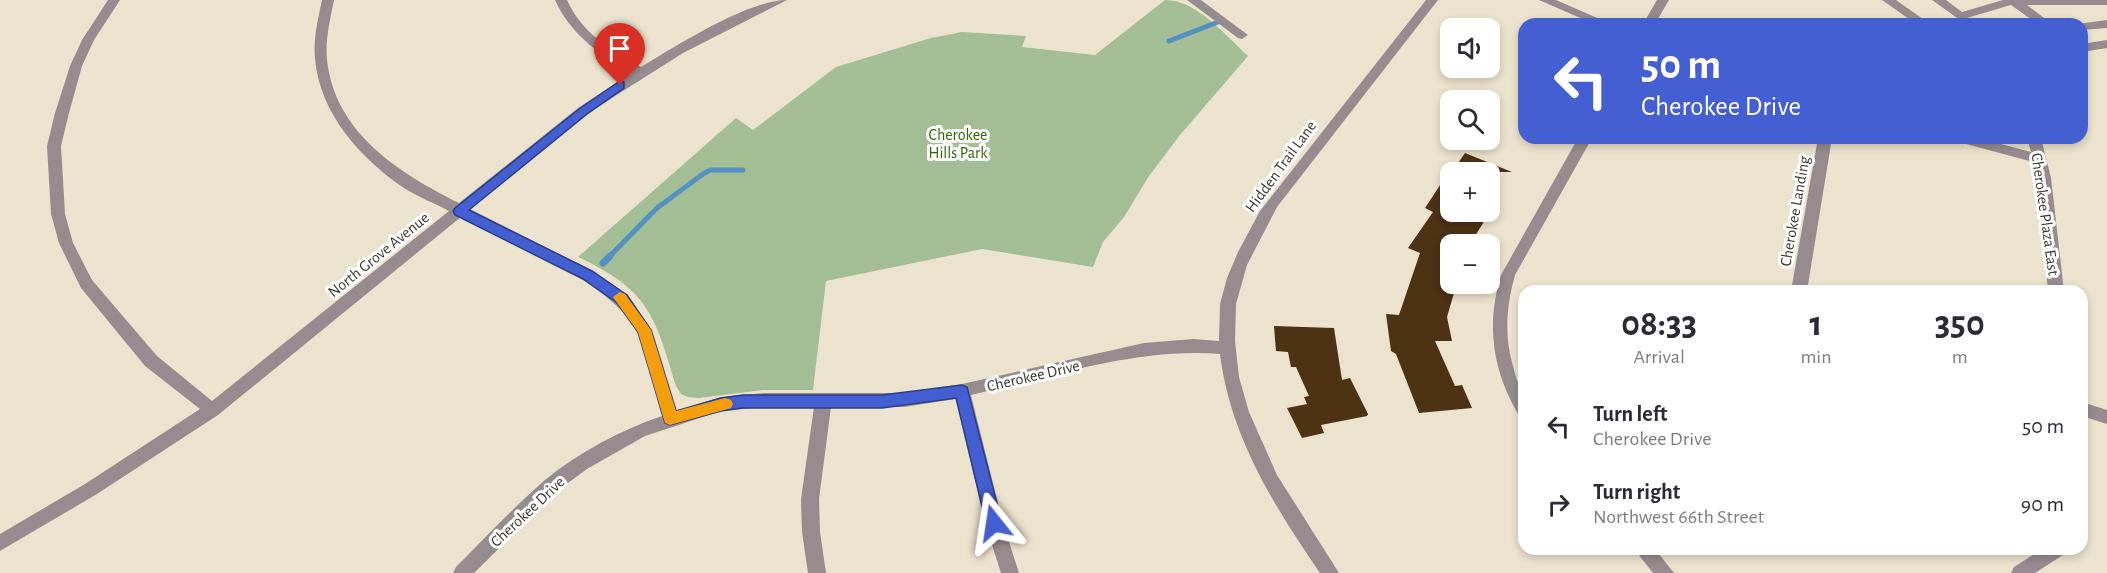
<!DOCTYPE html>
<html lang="en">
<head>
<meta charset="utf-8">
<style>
	body { margin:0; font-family:"Alegreya Sans",sans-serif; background:#f2f2f3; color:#2b2b33; height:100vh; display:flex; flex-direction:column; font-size:22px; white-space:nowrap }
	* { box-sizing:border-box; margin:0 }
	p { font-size:20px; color:#7c7c81 }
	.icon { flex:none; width:33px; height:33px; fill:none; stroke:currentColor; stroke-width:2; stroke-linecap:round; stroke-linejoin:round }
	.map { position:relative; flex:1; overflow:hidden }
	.panel { position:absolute; left:1518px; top:285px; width:570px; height:270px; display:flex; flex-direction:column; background:#fff; border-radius:18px; box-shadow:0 3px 9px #0003 }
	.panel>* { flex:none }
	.top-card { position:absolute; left:1518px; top:18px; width:570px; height:126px; border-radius:18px; box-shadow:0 3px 9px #0003; background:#445fd2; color:#fff; overflow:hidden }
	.fabs { position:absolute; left:1440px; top:18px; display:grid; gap:12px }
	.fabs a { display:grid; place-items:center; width:60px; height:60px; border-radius:12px; background:#fff; box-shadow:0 3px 9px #0003; font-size:30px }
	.pin { position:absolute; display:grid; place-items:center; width:51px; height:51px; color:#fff; margin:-62px -26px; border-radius:50% 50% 50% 0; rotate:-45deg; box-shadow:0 0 6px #0007 }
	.pin .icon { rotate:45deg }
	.me { position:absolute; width:66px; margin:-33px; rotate:345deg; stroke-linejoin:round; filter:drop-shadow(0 0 4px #0008) }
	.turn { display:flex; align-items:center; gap:21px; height:126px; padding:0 24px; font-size:27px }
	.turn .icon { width:78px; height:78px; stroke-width:2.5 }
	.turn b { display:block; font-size:42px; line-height:51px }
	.eta { display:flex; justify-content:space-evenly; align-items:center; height:102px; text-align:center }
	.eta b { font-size:36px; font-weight:700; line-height:42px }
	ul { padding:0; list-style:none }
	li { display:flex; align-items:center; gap:18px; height:78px; padding:0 24px }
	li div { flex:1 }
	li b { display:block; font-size:22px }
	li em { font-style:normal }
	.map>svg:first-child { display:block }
</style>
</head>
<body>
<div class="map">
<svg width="2107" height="573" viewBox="0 0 2107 573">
	<rect width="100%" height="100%" fill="#ece3ce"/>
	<path fill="#a3bd95" d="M1165,0C1197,0 1225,35 1248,56L1180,135L1149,176L1124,217L1103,242L1093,267L982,249L826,281L813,390H763L699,398L688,397L681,394L676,386C655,316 649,290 578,257L736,118L753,130L836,67L931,38L962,32L1026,36L1022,47L1095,55Z"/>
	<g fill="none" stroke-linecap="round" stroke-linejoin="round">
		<g stroke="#5391c3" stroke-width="5">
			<path d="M1169,41L1223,20"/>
			<path d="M608,258L657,208L703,174L710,170H743"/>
		</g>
		<path stroke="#5391c3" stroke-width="7" d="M603,263L610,256"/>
	</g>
	<g fill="#4d3213">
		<path d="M1465,153L1512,172H1452Z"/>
		<path d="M1450,170V212H1490L1470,244H1450V284H1454L1452,292L1454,293L1447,317L1452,341H1435L1455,386L1462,385L1472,408L1419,413L1396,354L1391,351L1386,314L1399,315L1420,253L1408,248L1433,212L1425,208Z"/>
		<path d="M1274,326L1334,328L1342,380L1350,378L1368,414L1367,416L1321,425L1324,433L1302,438L1287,408L1307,404L1304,397L1309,396L1296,367H1291L1288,352L1276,351Z"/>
	</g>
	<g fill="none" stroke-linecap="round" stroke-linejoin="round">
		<g fill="#968c8f" fill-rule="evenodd">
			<path d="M108,0H120L94,40L82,66L69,113L61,146L65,214L73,243L92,280L157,356L212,401L449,211C434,203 418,197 404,188C361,159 320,114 315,59C313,39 318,19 322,0H334C330,20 325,40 327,60C335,133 399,173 459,203L578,108L631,73C599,54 571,35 555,0H567C582,33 610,50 641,67C676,46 748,0 787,0L683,53L612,98L588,114L470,209L593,271L627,295L652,330L677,411L721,397L765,393H904L962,384L1144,343L1193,339L1219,341L1220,304L1227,278L1238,252L1260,211L1426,0H1438L1277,207L1247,265L1236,304L1235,341L1239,377L1249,412L1277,475L1339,573H1320C1274,506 1230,436 1220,354C1139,347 1050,377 971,395L1003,523L1019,573H1001L985,523L956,399L904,407H831L819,499L820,532L826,573H808L802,532L801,499L814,407H765L721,411L645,436L587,469L557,491L474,573H453L456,567C485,538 514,507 545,480C579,452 621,430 662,416C655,392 647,353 637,332C612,282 511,242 461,217L218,415L97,494L0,551V534L85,484L200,409L145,366L81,288L59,243L51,214L47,146L55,113L70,66L82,40Z"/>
			<path d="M1187,0H1201L1248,35L1242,39L1238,38Z"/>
			<path d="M1539,0H1556L1611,24H1594Z"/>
			<path d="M1657,0H1669L1655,24H1643Z"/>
			<path d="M1882,0H1896L1930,24H1916Z"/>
			<path d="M1932,0H1946L1962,12L2003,0H2107V5H2027L2052,24H2038L2011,5L1960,20Z"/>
			<path d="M2107,20V28L2082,30V24H2077Z"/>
			<path d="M2107,40V48L2082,52V44Z"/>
			<path d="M1578,138H1592L1515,275C1507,304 1504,333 1512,362C1517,385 1524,391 1524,416L1518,414C1492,369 1486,325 1501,275Z"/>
			<path d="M1818,138H1832L1807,291H1791Z"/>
			<path d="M1953,138H1978L2031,152L2027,138H2041L2051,178L2064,291H2048L2037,178L2033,162L1955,141Z"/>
			<path d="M2082,402L2107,410V424L2082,416Z"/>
			<path d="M1634,549H1655L1674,573H1653Z"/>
			<path d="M2042,549H2066L2063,555L2035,573H2011L2014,567Z"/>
		</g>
	</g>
	<path fill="#445fd2" stroke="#2c3e88" stroke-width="1.5" d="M620,81L624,82V88L587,114L469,210L592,271L627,295L651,330L676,411L721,398L743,395H882L962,385L967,387L1002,523L1000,528L994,530L989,528L986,523L956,398L882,408H743L721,411L670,425L665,423L638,332L617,303L583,279L455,215L453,211L455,208L579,109Z"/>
	<path fill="#f59e0b" d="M620,292L625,294L651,330L676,411L725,398L731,400L733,404L731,408L670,425L665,423L638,332L613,297Z"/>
	<g text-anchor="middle" stroke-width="6" stroke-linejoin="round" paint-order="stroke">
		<g font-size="16" fill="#336506" stroke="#fff">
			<text x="958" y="140">Cherokee<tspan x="958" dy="18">Hills Park</tspan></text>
		</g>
		<g font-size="16" fill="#39362e" stroke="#fff">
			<text transform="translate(1280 166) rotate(-54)" y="6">Hidden Trail Lane</text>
			<text transform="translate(1794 211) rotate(-80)" y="6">Cherokee Landing</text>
			<text transform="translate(2046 214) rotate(82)" y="6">Cherokee Plaza East</text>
			<text transform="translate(378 254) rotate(-39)" y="6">North Grove Avenue</text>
			<text transform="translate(1033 375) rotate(-13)" y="6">Cherokee Drive</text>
			<text transform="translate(527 511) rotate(-43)" y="6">Cherokee Drive</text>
		</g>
	</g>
</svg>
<div class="fabs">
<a><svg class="icon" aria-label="sound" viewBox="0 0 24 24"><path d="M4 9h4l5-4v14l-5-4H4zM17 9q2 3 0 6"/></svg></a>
<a><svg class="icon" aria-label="search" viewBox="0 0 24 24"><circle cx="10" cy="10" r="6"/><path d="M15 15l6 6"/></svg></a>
<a>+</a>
<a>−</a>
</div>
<div class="pin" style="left:620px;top:85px;background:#d93025"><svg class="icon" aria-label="arrive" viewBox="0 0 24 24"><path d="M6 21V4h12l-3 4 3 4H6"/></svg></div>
<svg class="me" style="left:994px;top:523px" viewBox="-20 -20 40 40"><path d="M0-17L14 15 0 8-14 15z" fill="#445fd2" stroke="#fff" stroke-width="4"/></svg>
<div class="top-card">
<div class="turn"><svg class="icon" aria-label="left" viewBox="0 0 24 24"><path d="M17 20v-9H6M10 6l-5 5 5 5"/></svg><div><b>50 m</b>Cherokee Drive</div></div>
</div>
<section class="panel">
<div class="eta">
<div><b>08:33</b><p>Arrival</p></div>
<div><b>1</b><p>min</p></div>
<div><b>350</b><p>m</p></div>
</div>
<ul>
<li><svg class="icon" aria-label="left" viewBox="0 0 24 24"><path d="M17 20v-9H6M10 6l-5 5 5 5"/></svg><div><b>Turn left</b><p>Cherokee Drive</p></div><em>50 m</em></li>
<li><svg class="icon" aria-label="right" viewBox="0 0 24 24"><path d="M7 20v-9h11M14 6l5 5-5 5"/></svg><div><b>Turn right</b><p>Northwest 66th Street</p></div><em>90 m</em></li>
</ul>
</section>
</div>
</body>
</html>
